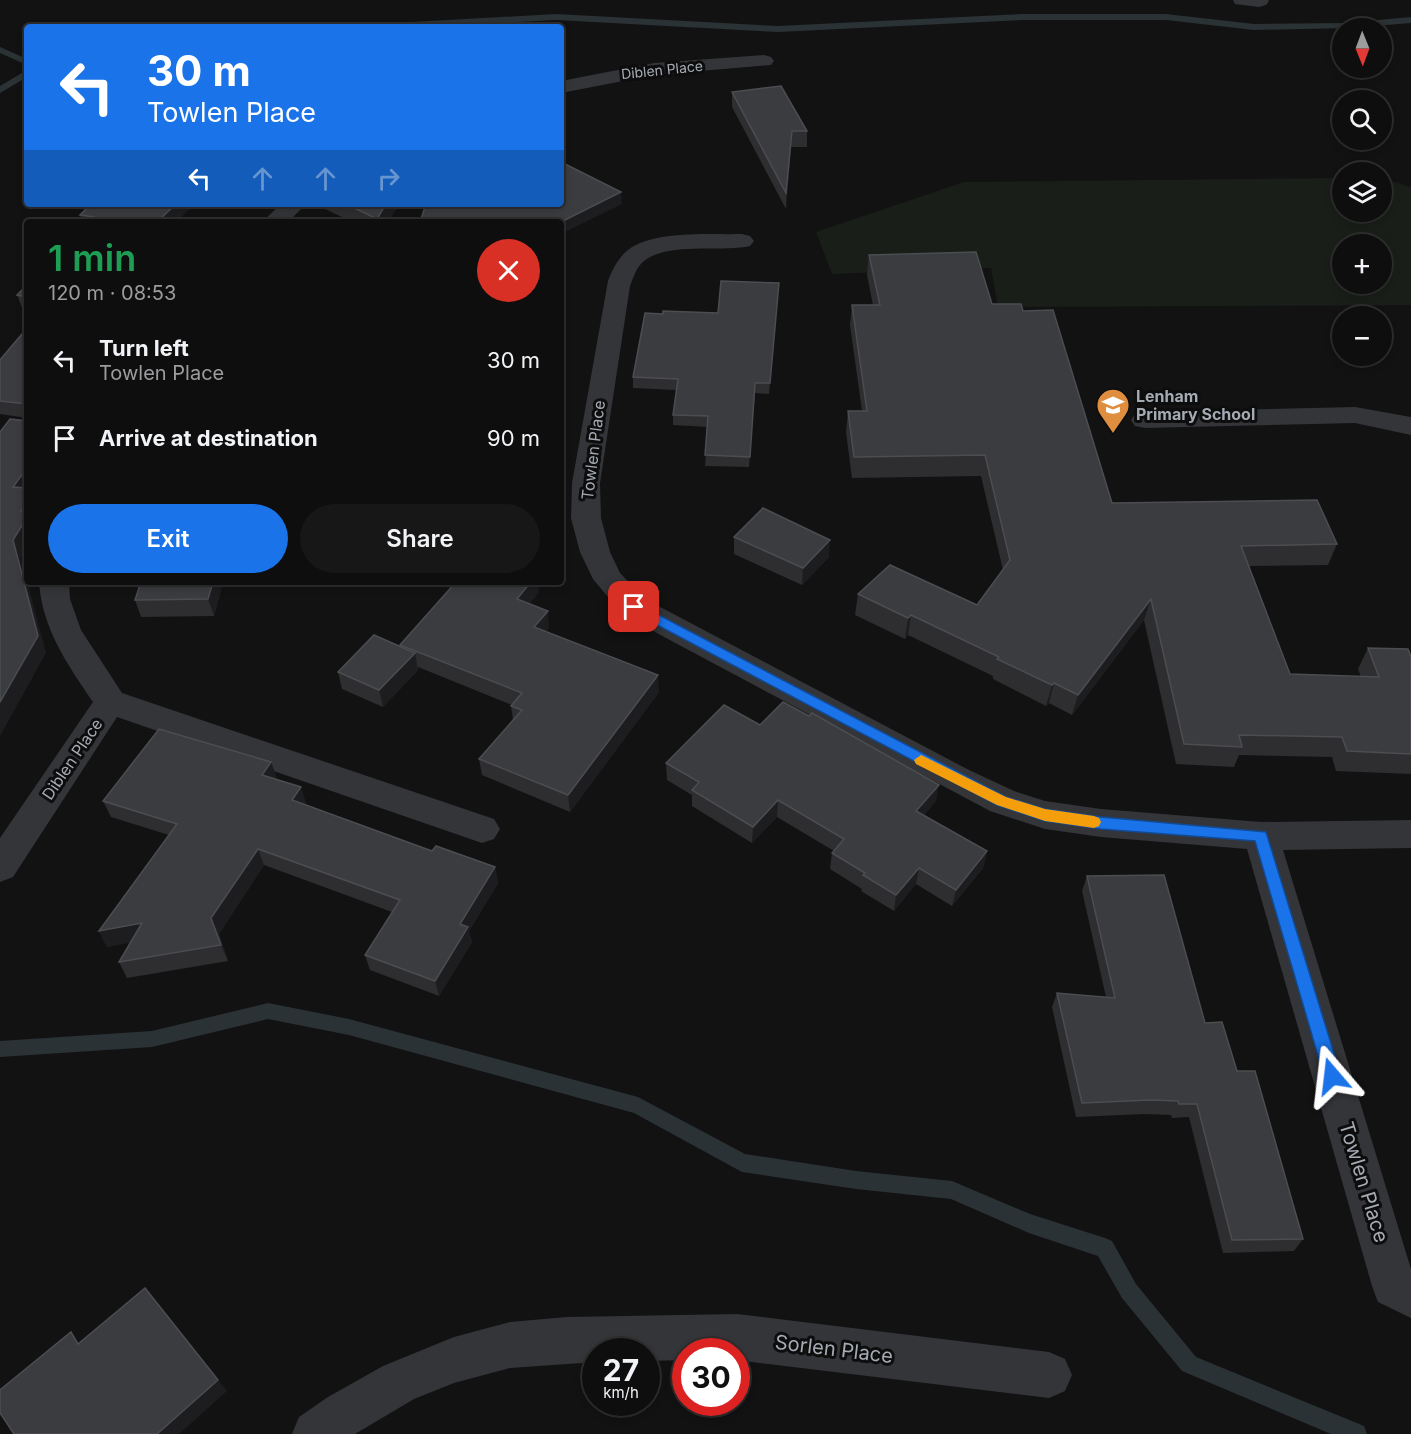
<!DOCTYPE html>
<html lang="en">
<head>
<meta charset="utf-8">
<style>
	body { margin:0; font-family:Inter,sans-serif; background:#171717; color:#f1f3f6; height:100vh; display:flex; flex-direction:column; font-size:22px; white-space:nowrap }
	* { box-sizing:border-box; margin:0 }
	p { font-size:20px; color:#9b9c9e }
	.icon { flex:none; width:33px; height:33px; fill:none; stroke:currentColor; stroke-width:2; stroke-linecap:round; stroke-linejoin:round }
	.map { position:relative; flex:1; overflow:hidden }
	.panel { position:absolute; left:24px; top:219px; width:540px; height:366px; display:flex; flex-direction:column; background:#0e0e0e; border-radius:6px; box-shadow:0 3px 9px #0003,0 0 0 2px #2e2e2e }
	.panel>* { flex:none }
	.banner { position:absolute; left:24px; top:24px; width:540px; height:183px; border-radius:6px; box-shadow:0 3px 9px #0003,0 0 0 2px #2e2e2e; background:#1a73e8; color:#fff; overflow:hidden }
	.needle { width:39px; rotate:179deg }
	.buttons { position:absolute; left:1332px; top:18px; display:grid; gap:12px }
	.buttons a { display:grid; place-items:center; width:60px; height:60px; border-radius:50%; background:#0e0e0e; box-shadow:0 3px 9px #0003,0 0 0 2px #2e2e2e; font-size:30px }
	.speed { position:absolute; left:582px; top:1338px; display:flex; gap:12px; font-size:30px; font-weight:700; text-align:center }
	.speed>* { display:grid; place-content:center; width:78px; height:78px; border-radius:50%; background:#0e0e0e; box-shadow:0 3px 9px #0003,0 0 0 2px #2e2e2e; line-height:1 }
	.speed small { font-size:15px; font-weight:400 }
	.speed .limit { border:9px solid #d22; background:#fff; color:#111 }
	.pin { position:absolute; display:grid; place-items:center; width:51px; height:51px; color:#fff; margin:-26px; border-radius:12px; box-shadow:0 3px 9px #0006 }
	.me { position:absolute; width:66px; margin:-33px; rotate:343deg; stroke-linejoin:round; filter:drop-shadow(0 0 4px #0008) }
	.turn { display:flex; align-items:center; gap:21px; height:126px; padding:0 24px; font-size:27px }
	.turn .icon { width:78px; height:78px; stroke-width:2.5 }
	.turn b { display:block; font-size:42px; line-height:51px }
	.lanes { display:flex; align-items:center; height:57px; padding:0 24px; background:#0003; justify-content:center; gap:30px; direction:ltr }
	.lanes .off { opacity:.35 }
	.round { display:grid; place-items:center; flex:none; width:63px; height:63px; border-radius:32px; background:#171717 }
	.overview { display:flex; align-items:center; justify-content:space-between; height:102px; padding:0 24px }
	h1 { font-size:36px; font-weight:600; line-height:45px; color:#1e9e55 }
	.action { display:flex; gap:12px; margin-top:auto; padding:12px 24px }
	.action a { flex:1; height:69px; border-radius:36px; background:#1a73e8; color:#fff; font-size:24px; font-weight:600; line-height:69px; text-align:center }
	.action a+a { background:#171717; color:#f1f3f6 }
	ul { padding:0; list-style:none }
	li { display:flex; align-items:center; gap:18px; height:78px; padding:0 24px }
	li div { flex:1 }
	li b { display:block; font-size:22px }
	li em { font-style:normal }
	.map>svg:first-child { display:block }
</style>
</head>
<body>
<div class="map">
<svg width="1411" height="1434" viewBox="0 0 1411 1434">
	<rect width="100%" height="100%" fill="#121213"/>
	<path fill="#191e19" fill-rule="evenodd" d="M1342,178V212H1382V178L1411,187V305L998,307L991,268L832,274L816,232L964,182ZM1342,244H1382V284H1342Z"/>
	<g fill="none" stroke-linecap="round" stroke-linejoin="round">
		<g fill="#2a3236" fill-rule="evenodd">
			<path d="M556,14L778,26L1021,14H1166L1254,24L1346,23L1411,17V23L1348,28L1254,30L1166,20H1021L778,32L556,20L423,27H371L375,24Z"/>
			<path d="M0,47L27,59V65L0,53Z"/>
			<path d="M27,70V77L0,93V86Z"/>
			<path d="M268,1003L349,1019L638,1097L745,1154L856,1171L952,1181L1030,1214L1105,1238L1112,1241L1136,1284L1196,1357L1364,1426L1367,1434H1331L1182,1371L1122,1298L1098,1256L1029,1233L951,1199L856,1189L742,1172L634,1113L349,1035L268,1019L152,1047L0,1057V1041L152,1031Z"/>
		</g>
		<g fill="#333538" fill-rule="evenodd">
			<path d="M1233,0H1268L1269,1L1266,5L1259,7L1235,4Z"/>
			<path d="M764,55L771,57L774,61L771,65L654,75L561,93V81L654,63Z"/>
			<path d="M281,204H306L288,222H262Z"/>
			<path d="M742,234L750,236L754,241L750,246C721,253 661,240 640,265C635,271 633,279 630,286L600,483L601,518L610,552L620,573L645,599L967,769L1014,791L1045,801L1101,809L1261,822L1411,820V848L1283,850L1411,1269V1318L1378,1302L1372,1286L1247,849L1101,837L1045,829L990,811L623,615L593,579L580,552L571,518L572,483L608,281C612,270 618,258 628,250C654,230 710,235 742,234Z"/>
			<path d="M1355,407L1411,417V435L1355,423L1145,428L1135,426L1131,420L1135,414L1145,412Z"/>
			<path d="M39,582H69L70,599L81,630L122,693L494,819L500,829L494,839L482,843L117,717L13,877L0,882V838L93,702C67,664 42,628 39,582Z"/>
			<path d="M737,1314L1049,1352L1065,1359L1072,1375L1065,1391L1049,1398L736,1360V1352H686V1360L646,1361V1352H596V1362L510,1368L454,1383L414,1399L355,1434H292L299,1417L328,1397L383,1366L454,1337L510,1322L567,1317Z"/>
		</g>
	</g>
	<g fill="#2e2e31">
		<path d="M732,92L807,131V147H791L786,209L732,107Z"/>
		<path d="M318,204H399L388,222H352L319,206Z"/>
		<path d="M80,215L176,222H83Z"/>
		<path d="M869,255L992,304L1023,311L1112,503L1337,544L1328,565L1249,566L1290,674L1361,677L1358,669L1368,648L1411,657V774L1336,771L1332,757L1239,755L1234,767L1176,764L1144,620L1072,715L1049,703L1046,706L993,679V676L908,635L905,639L855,615L858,594L977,605L1003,570L981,476L852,478L846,432L848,411H862L850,325L852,305H873L867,275Z"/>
		<path d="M27,285V311L23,310L17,295Z"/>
		<path d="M778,293L769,394L755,393L749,467L705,466L708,427L673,425V415L676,390L633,388V377L718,313Z"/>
		<path d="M27,328V418L0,414V360Z"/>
		<path d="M734,537L829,557L802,585L734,554Z"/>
		<path d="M129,582H223L214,616L141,617L135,600L141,583H129Z"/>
		<path d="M539,592L529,604L549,628L546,632L659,692L570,812L482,775L479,759L513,720L511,706L512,705L418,667V670L383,707L342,689L338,672L400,647V645Z"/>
		<path d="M760,725L936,801L924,815L987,851L983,868L952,906L916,884L894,911L861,891L862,889L830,869L832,853L834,851L777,817L752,843L692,806V795L667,780L666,763Z"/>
		<path d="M277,778L276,779L306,803L305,804L432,851L495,867L498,883L469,931L472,942L439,996L370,970L365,955L392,912L264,865L219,934L228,961L127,978L119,962L130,942L107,947L99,931L169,835L111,817L103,801Z"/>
		<path d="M1087,876L1205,1023L1237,1071L1303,1239L1294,1251L1223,1253L1189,1117L1172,1118L1171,1115L1144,1114L1076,1117L1052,1007L1057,993L1106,997L1082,891Z"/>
	</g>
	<g fill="#1d1d1f">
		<path d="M792,131L791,147L786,209V193Z"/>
		<path d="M621,192L622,204L561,234V222Z"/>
		<path d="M176,204H195L176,222H157Z"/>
		<path d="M386,204H399L388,222H378L377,219Z"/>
		<path d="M563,425L564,434L561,449V436Z"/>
		<path d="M27,468V495L13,487Z"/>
		<path d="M27,501V547L21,558L46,653L0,736V702L13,540L21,511Z"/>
		<path d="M830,540L829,557L802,585L803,568Z"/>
		<path d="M213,582H223L214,616L208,599Z"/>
		<path d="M531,582H538L539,592L519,616L517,599Z"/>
		<path d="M1151,599L1144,620L1072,715L1078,695Z"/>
		<path d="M548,611L549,628L536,644L534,627Z"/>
		<path d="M911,615L908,635L905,639L908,618Z"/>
		<path d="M415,653L418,670L383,707L379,690Z"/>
		<path d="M658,675L659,692L570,812L568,795Z"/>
		<path d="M1054,683L1049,703L1046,706L1052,685Z"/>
		<path d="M271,762L277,778L268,792L262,775Z"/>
		<path d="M939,785L936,801L913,828L916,811Z"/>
		<path d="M301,787L306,803L297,816L292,800Z"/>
		<path d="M778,800L777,817L752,843L753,827Z"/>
		<path d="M258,849L264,865L219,934L228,961L221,945L211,918Z"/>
		<path d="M987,851L983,868L952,906L956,890Z"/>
		<path d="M495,867L498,883L469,931L472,942L439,996L435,981L460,924Z"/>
		<path d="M919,868L916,884L894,911L896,895Z"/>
		<path d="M142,923L150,939L107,947L99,931Z"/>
		<path d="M155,1300L227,1391L179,1434H157Z"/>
	</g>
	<g fill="#3b3c3f" stroke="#4b4d51" stroke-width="1.5">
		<path d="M781,86L807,131H792L786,193L732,92Z"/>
		<path d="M561,162L621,192L561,222H420L426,204H561Z"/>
		<path d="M91,204H176L157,222H88L94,217L80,215Z"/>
		<path d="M346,204H386L377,219Z"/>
		<path d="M976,252L992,304H1021L1023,311L1053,310L1112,503L1317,500L1337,544L1241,546L1290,674L1379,677L1368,648L1408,649L1411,657V754L1347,751L1342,737L1239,735L1242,747L1184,744L1151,599L1078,695L1054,683L1052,685L997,659L999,657L911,615L908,618L858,594L890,565L977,605L1010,560L985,455L854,457L848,411H867L852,305H880L869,255Z"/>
		<path d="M721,281L779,283L770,383H755L750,457L705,455L708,416L673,415L678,379L633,377L645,313L663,314V311L718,313Z"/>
		<path d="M27,285V297L17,295Z"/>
		<path d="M27,328V404L0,401V360Z"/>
		<path d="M10,419L27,421V468L13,487L27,488V501L21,511H27V517L13,540L38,636L0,702V432Z"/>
		<path d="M763,508L830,540L803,568L734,537Z"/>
		<path d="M141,582H213L208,599L135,600Z"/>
		<path d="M456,582H531L517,599L548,611L534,627L658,675L568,795L479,759L522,710L511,706L522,693L400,645Z"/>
		<path d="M374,635L415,653L379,690L338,672Z"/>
		<path d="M783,702L809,716L812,713L939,785L916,811L987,851L956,890L919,868L896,895L863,875L865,873L832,853L844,839L778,800L753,827L692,790L699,782L666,763L724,705L760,725Z"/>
		<path d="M159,729L271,762L262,775L301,787L292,800L432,851L436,846L495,867L460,924L468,927L435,981L365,955L400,900L258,849L211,918L221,945L119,962L142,923L99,931L177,824L103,801Z"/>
		<path d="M1164,875L1205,1023L1222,1022L1237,1071H1255L1303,1239L1232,1240L1197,1104H1179L1178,1101L1151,1100L1082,1103L1057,993L1115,998L1087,876Z"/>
		<path d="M145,1288L218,1380L157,1434H14L0,1413V1390L71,1332L78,1344Z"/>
	</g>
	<path fill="#1a73e8" stroke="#114b97" stroke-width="1.5" d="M634,602L1006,797L1045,809L1101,817L1266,832L1341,1076L1338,1082L1332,1084L1326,1082L1324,1076L1255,841L1101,829L1045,821L997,805L629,610L627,607L629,604Z"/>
	<path fill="#f59e0b" d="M921,755L1006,797L1045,809L1094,816L1099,818L1101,822L1099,826L1094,828L1045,821L997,805L916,764L914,760Z"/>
	<defs>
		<symbol id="school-pin" viewBox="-11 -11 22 30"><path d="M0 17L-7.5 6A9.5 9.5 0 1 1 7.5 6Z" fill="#df8d3e" stroke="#0d0d0e"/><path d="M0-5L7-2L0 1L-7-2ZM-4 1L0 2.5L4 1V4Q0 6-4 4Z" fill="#fff"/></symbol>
	</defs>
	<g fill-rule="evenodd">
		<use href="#school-pin" x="1094" y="386" width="38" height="52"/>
	</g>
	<g text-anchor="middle" stroke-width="6" stroke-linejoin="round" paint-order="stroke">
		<g font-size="14" fill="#a5abb3" stroke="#0d0d0e">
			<text transform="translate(662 70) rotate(-6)" y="5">Diblen Place</text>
		</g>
		<g font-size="16" font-weight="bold" fill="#a5abb3" stroke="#0d0d0e" text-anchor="start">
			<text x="1136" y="402">Lenham<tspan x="1136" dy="18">Primary School</tspan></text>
		</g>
		<g font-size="16" fill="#a5abb3" stroke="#0d0d0e">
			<text transform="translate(593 450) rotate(-83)" y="6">Towlen Place</text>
			<text transform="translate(72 759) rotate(-56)" y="6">Diblen Place</text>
		</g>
		<g font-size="20" fill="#a5abb3" stroke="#0d0d0e">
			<text transform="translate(1364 1182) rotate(73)" y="7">Towlen Place</text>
			<text transform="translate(834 1349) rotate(7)" y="7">Sorlen Place</text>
		</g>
	</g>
</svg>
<div class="buttons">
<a><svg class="needle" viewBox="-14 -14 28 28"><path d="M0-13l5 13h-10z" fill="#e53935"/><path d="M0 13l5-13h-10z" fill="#9b9c9e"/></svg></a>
<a><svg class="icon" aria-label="search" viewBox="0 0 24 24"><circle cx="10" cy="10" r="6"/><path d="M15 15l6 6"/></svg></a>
<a><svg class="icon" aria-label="layers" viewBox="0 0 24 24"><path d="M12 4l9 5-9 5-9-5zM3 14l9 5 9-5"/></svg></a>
<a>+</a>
<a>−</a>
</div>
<div class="speed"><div>27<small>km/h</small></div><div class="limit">30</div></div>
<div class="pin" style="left:634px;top:607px;background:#d93025"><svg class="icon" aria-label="arrive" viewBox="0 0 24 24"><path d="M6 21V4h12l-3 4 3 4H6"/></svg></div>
<svg class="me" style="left:1332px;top:1076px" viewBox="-20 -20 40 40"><path d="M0-17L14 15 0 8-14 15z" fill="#1a73e8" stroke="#fff" stroke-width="4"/></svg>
<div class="banner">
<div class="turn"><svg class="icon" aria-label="left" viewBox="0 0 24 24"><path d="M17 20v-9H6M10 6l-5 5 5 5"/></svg><div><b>30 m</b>Towlen Place</div></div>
<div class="lanes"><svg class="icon" aria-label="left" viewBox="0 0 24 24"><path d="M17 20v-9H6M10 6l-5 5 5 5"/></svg><svg class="icon off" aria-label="ahead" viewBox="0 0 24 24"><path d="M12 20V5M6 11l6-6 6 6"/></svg><svg class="icon off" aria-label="ahead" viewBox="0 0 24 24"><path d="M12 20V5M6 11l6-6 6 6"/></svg><svg class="icon off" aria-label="right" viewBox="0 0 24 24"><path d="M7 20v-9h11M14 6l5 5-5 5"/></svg></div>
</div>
<section class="panel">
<div class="overview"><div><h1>1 min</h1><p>120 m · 08:53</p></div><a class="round" style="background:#d93025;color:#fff"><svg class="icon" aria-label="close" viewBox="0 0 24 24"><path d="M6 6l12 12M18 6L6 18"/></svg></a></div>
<ul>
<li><svg class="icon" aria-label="left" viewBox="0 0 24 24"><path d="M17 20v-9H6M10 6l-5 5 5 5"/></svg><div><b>Turn left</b><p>Towlen Place</p></div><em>30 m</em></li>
<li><svg class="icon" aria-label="arrive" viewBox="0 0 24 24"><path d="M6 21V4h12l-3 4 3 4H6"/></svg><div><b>Arrive at destination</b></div><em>90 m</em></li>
</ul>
<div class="action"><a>Exit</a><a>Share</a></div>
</section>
</div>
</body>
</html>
